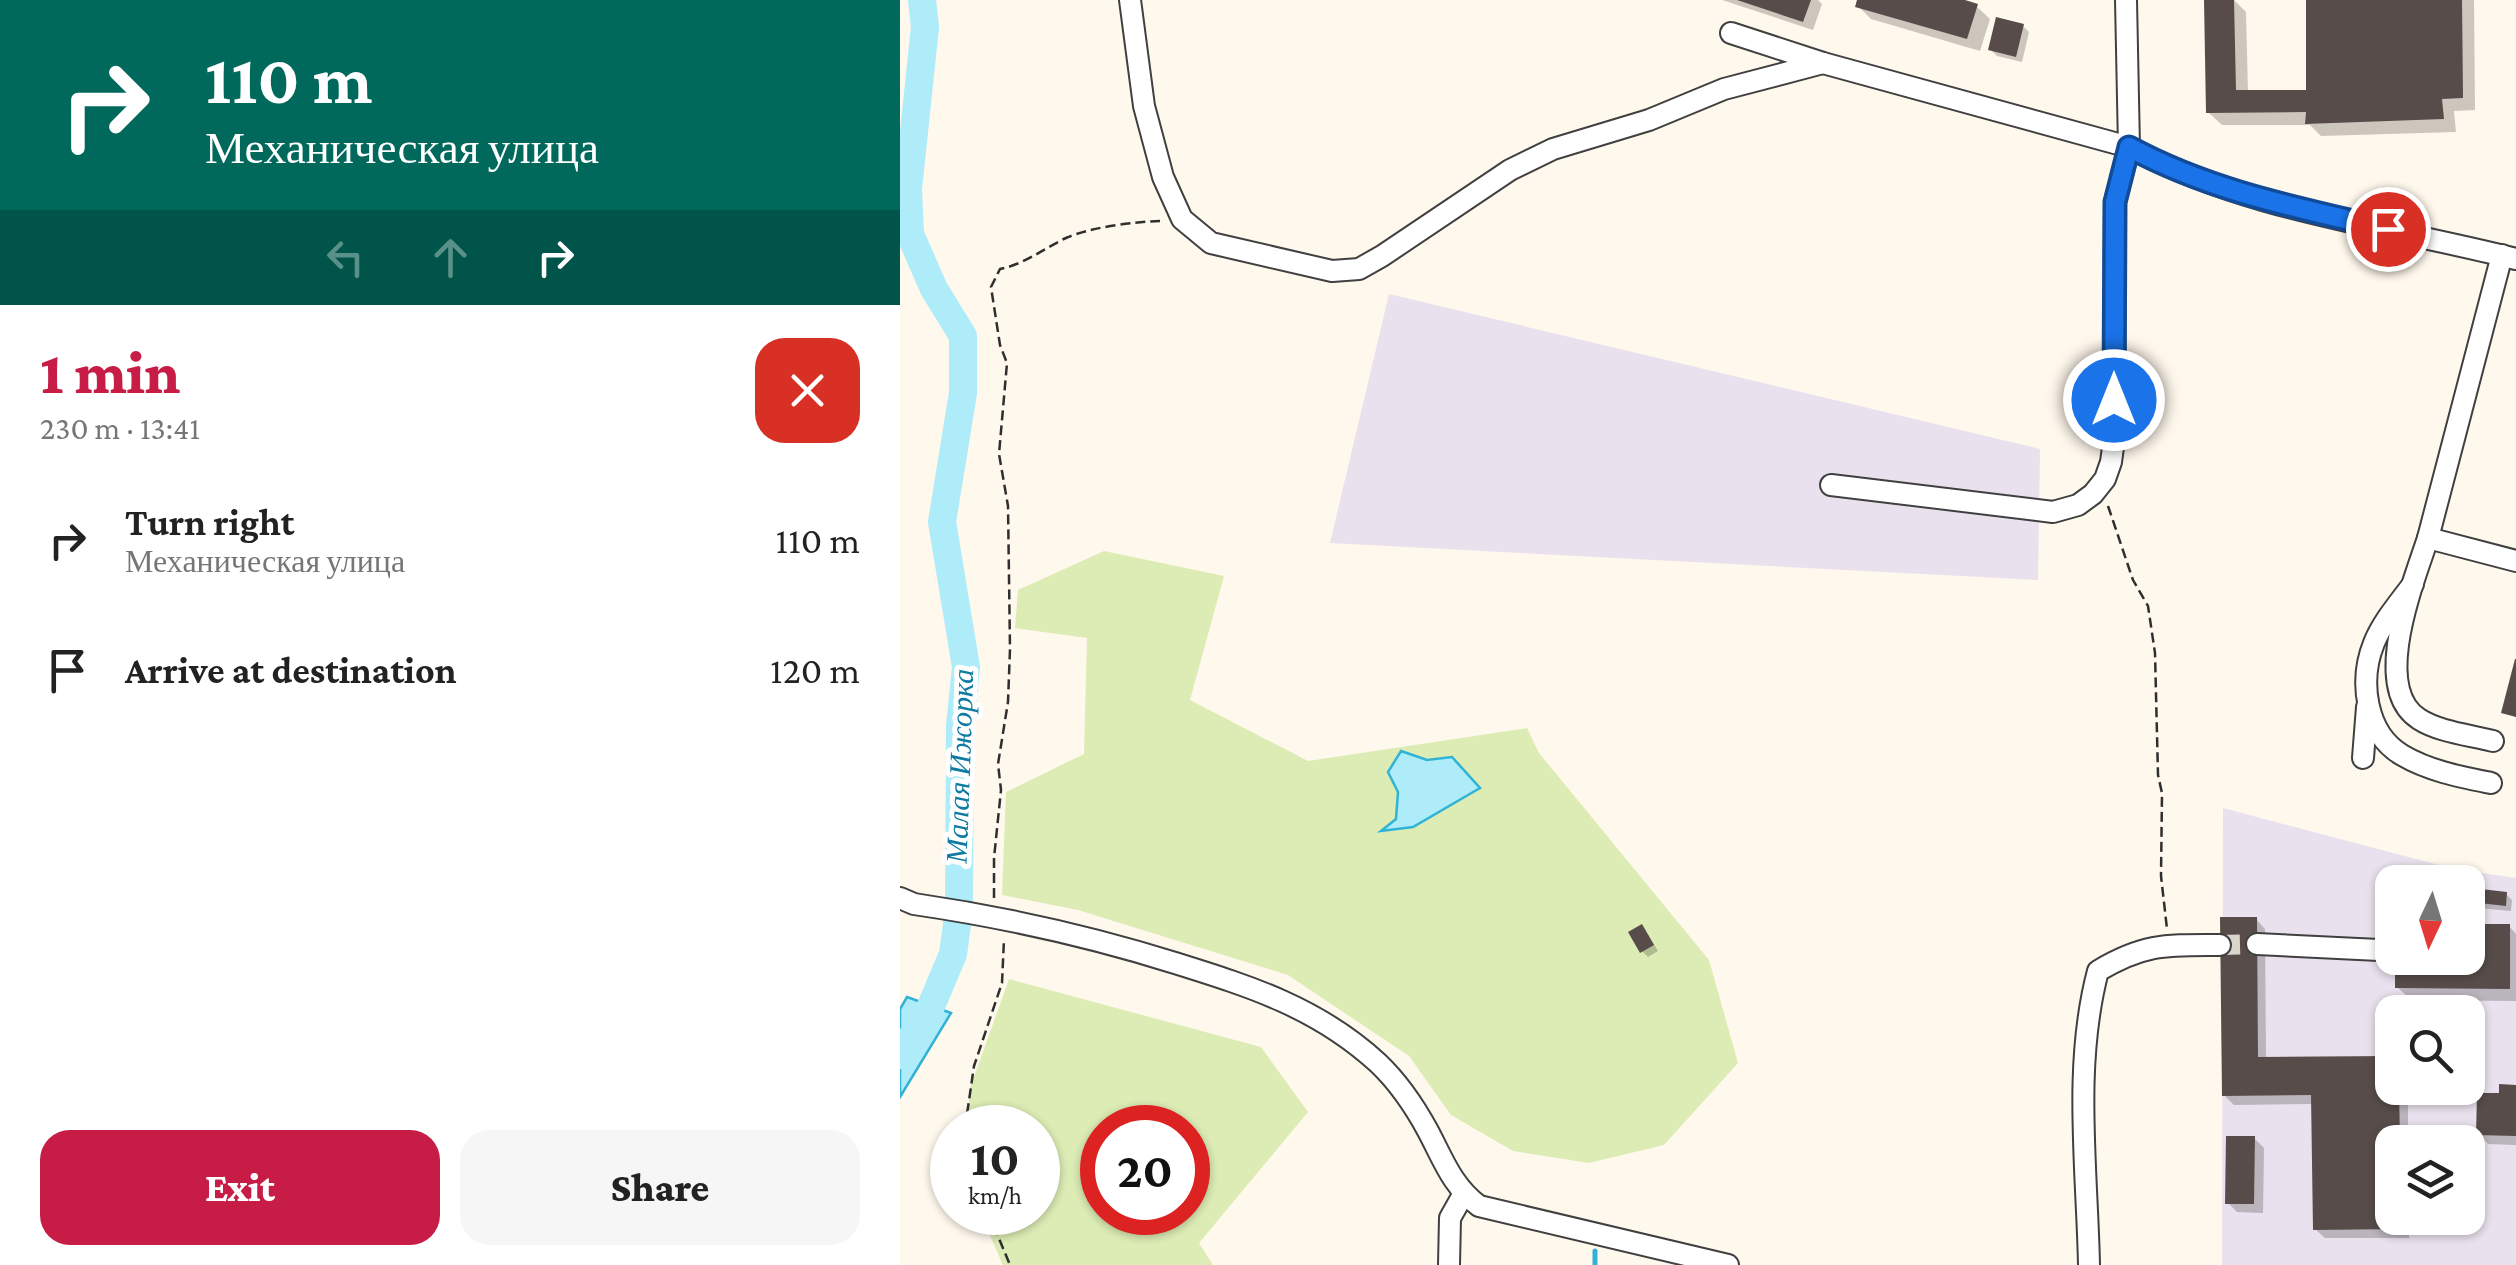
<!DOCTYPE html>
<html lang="en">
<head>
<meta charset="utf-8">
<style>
	body { margin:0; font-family:"Crimson Pro",serif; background:#f6f6f6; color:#222; height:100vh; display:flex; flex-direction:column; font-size:38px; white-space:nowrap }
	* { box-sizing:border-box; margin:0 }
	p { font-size:32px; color:#767676 }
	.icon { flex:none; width:55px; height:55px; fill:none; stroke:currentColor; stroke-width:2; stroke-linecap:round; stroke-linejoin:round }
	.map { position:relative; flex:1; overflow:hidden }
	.panel { display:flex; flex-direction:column; background:#fff; width:900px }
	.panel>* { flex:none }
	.top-card { background:#00695c; color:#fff; overflow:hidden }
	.needle { width:65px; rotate:184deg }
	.fabs { position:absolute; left:1475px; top:865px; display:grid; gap:20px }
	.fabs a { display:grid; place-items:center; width:110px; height:110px; border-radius:20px; background:#fff; box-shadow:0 2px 8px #0004; font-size:50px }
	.speed { position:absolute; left:30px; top:1105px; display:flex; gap:20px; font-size:50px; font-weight:700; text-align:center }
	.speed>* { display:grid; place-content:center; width:130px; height:130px; border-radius:50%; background:#fff; box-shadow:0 2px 8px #0004; line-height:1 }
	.speed small { font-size:25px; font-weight:400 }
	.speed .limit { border:15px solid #d22; background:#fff; color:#111 }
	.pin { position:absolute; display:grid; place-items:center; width:85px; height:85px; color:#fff; margin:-42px; border:5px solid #fff; border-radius:50%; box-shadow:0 2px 10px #0007 }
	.me { position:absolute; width:110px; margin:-55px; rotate:0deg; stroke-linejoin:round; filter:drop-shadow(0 0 8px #0008) }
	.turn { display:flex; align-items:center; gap:35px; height:210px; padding:0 40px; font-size:45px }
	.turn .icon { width:130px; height:130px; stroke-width:2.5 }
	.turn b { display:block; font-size:70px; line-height:85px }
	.lanes { display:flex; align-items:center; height:95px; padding:0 40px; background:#0003; justify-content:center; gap:50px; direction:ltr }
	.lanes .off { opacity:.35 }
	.round { display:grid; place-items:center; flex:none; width:105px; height:105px; border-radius:30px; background:#f6f6f6 }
	.summary { display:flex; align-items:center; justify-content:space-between; height:170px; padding:0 40px }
	h1 { font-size:60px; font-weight:800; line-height:75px; color:#c61c45 }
	.action { display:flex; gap:20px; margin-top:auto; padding:20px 40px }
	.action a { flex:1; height:115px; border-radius:30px; background:#c61c45; color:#fff; font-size:40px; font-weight:800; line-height:115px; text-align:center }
	.action a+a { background:#f6f6f6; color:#222 }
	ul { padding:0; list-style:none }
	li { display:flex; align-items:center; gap:30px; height:130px; padding:0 40px }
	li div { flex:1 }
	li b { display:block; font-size:38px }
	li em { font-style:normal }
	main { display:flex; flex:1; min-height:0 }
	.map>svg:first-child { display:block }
</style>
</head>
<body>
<main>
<section class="panel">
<div class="top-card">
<div class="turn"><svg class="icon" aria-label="right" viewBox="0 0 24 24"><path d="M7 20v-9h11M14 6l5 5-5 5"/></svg><div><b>110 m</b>Механическая улица</div></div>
<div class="lanes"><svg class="icon off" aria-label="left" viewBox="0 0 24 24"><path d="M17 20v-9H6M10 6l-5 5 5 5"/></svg><svg class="icon off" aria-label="ahead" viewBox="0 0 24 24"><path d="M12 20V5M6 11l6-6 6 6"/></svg><svg class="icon" aria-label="right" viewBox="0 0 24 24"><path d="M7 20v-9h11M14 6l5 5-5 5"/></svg></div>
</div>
<div class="summary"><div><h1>1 min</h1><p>230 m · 13:41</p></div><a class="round" style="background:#d93025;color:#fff"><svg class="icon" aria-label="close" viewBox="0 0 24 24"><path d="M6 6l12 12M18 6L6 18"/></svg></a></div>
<ul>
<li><svg class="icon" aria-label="right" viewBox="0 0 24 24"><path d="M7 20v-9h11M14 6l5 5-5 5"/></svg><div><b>Turn right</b><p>Механическая улица</p></div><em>110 m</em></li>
<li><svg class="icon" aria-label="arrive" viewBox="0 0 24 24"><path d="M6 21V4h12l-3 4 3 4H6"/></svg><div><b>Arrive at destination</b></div><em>120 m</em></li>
</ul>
<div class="action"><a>Exit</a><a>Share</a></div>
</section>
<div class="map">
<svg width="1616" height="1265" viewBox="0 0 1616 1265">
	<rect width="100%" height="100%" fill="#fff8ed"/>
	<g fill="#e9e1ed" fill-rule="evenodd">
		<path d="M489,294L1140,449L1138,580L430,543Z"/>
		<path d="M1323,808L1554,869L1616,878V1265H1322ZM1492,882H1568V958H1492ZM1492,1012H1568V1088H1492ZM1492,1142H1568V1218H1492Z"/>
	</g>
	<g fill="#dcecb4" fill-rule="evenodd">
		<path d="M204,551L324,576L290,700L408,761L627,728L639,753L809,960L838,1063L764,1145L689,1163L613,1151L551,1115L509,1056L388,975L178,910L102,895L106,792L184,754L187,638L115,628L118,590Z"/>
		<path d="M109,979L361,1047L408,1112L299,1243L313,1265H103L80,1213L138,1212V1128L67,1127L70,1088ZM202,1128H288V1212H202Z"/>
	</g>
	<g fill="#aeecfa" stroke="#31b3d6" stroke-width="2.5">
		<path d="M501,751L527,760L552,757L580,788L513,827L481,831L496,819L498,792L488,772Z"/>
		<path d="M7,997L51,1013L0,1097V1009Z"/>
	</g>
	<g fill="#0003">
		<path d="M822,0H918L922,4L913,30Z"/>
		<path d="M960,0H1057L1076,6L1090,19L1080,51L971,19L958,6Z"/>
		<path d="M1307,0H1334L1346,12L1348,93L1408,92V0H1574L1575,110L1554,111L1556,132L1421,136L1410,125H1322L1308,112Z"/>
		<path d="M1123,26L1129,32L1122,62L1097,56L1091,50Z"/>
		<path d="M1606,894L1612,900L1611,911L1579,908L1573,902Z"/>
		<path d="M1356,919L1365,929L1366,1060L1492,1058V1088H1508V1142H1492V1218H1509V1238H1425L1415,1229L1414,1104L1334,1105L1324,1095Z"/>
		<path d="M1568,926H1609L1616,934V1001L1511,1000L1497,987L1498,958H1568Z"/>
		<path d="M747,933L758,951L748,957L742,951Z"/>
		<path d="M1616,1087V1145L1588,1144L1578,1134L1601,1096Z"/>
		<path d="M1354,1138L1364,1148L1363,1213L1337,1212L1327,1202Z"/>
	</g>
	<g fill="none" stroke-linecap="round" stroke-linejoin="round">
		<path stroke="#31b3d6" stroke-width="5" d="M695,1251V1265"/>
		<path stroke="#aeecfa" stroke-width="28" d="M0,1055L29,1011L53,954L59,910L60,726L66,667L42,522L63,393V336L34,289L10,234L8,189L25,27L22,0"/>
	</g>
	<g fill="#574c49">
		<path d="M837,0H911L903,22Z"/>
		<path d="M957,0H1065L1078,4L1067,39L955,7Z"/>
		<path d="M1304,0H1334L1336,90H1406V0H1562L1563,98L1542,99L1544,119L1405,124L1406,112L1306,113Z"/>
		<path d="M1096,17L1124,24L1116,57L1088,50Z"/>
		<path d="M1615,659H1616V717L1601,713Z"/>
		<path d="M1572,888L1607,892L1606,906L1570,902Z"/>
		<path d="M1320,917H1357L1358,1057L1492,1056V1088H1499L1500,1142H1492V1218H1500V1229L1413,1230L1411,1095L1322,1096Z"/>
		<path d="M742,924L754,945L740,953L728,932Z"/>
		<path d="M1568,924H1610V989L1495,988V958H1568Z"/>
		<path d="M1599,1084L1616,1085V1136L1576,1135L1577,1093H1599Z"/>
		<path d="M1326,1136H1355L1354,1204H1325Z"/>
	</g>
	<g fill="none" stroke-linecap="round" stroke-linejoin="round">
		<path stroke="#dbd5cb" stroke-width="20" stroke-dasharray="20 10" stroke-linecap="butt" d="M1320,945L1357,944"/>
		<defs>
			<g id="minor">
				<path d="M230,0L244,106L263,177L282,219L311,243L432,271L459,269L482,256L610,170L653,149L749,120L824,89L923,63"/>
				<path d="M831,33L923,63L1229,147C1347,211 1486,226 1616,259"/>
				<path d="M1602,255L1528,538L1616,561"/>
				<path d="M931,485L1153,512L1178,505L1193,494L1205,479L1211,462L1214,440L1215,202L1229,147L1226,0"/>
				<path d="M1528,538C1514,581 1470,688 1519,719C1539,732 1570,735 1593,741"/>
				<path d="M1513,584C1499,603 1483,621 1474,643C1459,680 1465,733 1502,755C1529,771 1561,777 1591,783"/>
				<path d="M1463,758L1467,707"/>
				<path d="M0,898L14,904C103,917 189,936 275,963C352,987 418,1008 478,1063C498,1082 515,1107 528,1131C543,1159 552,1186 579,1206L828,1265"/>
				<path d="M1357,944L1479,950"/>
				<path d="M549,1265L550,1218L563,1195"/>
				<path d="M1189,1265C1187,1168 1173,1065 1198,971C1245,943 1267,945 1320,945"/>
			</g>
		</defs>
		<use href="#minor" stroke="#404040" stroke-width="24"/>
		<g stroke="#2f2f2f" stroke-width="2.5" stroke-dasharray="10 5" stroke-linecap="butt">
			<path d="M1208,506L1233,580L1248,606L1255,653L1258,775L1262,793L1261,876L1267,929"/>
			<path d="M94,898V858L101,790L98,764L108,702L110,649L108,506L99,454L107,363L100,345L91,287L100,269C125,264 143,249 166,238C191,227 233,222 260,221"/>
			<path d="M65,1128L74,1066L102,983L104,939"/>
			<path d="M88,1212L110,1265"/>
		</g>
		<use href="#minor" stroke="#fff" stroke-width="20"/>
	</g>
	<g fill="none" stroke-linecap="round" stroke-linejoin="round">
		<defs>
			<path id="route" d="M1214,400L1215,202L1229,147C1310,191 1398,208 1488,229"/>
		</defs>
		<use href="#route" stroke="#114b97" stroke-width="25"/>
		<use href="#route" stroke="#1a73e8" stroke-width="18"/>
	</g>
	<g text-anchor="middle" stroke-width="10" stroke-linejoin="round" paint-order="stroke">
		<g font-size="30" font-style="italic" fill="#0e7ba0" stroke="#fff">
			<text transform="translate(60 766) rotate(-88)" y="10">Малая Ижорка</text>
		</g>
	</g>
</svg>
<div class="fabs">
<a><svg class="needle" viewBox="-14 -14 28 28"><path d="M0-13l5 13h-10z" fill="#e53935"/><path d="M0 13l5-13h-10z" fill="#767676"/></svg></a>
<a><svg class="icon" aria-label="search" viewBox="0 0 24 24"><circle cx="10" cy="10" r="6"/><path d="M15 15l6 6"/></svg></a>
<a><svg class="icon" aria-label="layers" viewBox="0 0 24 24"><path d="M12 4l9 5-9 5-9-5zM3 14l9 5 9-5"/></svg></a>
</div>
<div class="speed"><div>10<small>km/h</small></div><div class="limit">20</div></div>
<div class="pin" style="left:1488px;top:229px;background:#d93025"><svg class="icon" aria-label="arrive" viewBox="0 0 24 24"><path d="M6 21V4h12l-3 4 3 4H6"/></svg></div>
<svg class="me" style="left:1214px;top:400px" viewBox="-20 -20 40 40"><circle r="17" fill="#1a73e8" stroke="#fff" stroke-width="3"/><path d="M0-11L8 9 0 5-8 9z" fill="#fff"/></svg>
</div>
</main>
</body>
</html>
